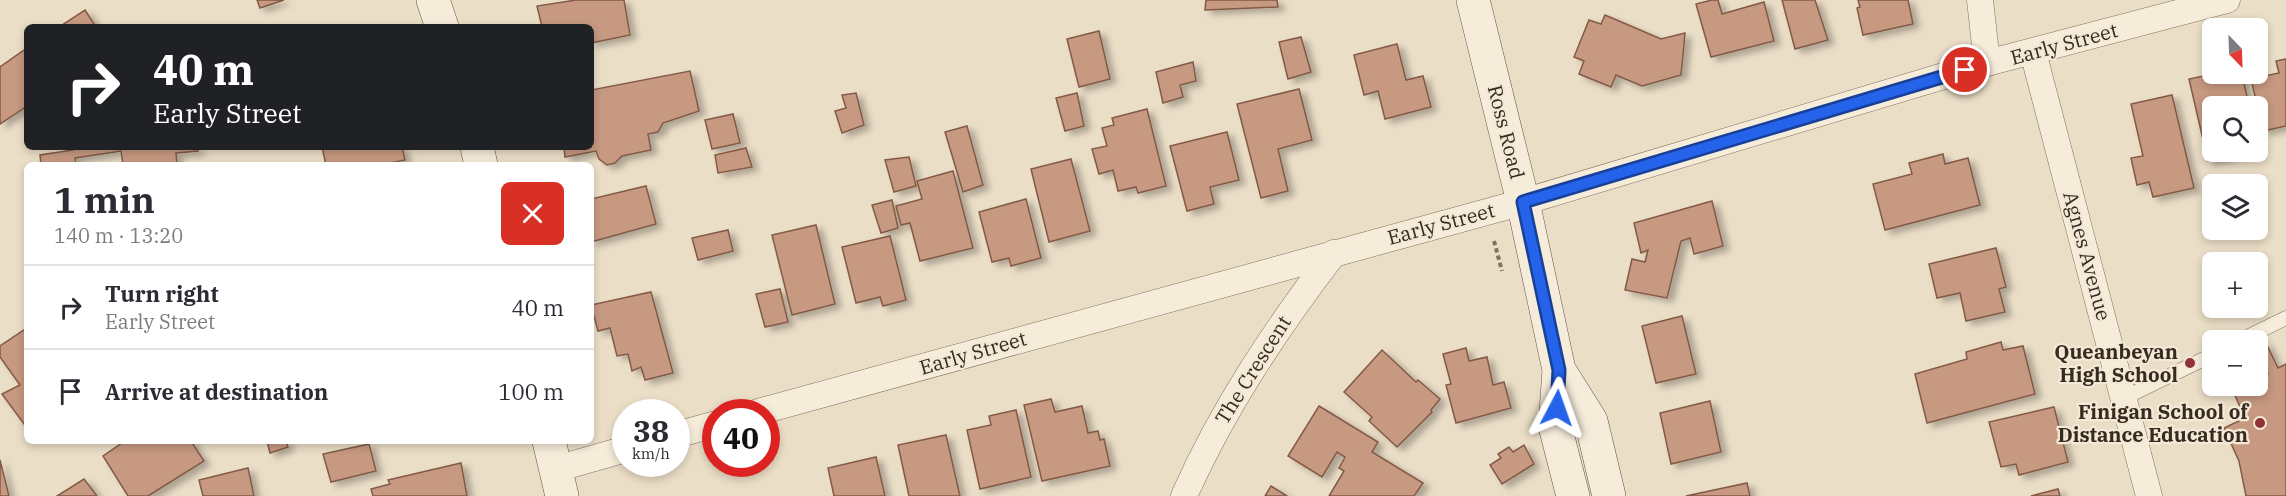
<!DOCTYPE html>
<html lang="en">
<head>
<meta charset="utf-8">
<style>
	body { margin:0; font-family:"IBM Plex Serif",serif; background:#f2f2f3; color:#2b2b33; height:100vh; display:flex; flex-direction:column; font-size:22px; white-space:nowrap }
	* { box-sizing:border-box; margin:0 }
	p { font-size:20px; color:#7c7c81 }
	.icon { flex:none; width:33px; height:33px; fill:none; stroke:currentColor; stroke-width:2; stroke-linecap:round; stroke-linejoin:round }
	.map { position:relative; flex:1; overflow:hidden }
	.side { position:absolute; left:24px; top:162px; width:570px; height:282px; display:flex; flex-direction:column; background:#fff; border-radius:9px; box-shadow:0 3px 9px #0003 }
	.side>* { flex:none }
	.guide { position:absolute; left:24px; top:24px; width:570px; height:126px; border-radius:9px; box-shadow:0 3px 9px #0003; background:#202124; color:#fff; overflow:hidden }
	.needle { width:39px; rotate:157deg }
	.buttons { position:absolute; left:2202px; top:18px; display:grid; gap:12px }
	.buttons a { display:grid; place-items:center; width:66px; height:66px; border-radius:9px; background:#fff; box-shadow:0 3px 9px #0003; font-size:30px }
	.speed { position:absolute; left:612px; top:399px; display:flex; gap:12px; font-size:30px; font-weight:700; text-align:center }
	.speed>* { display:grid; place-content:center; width:78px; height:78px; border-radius:50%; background:#fff; box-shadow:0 3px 9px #0003; line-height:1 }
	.speed small { font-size:15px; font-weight:400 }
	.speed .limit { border:9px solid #d22; background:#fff; color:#111 }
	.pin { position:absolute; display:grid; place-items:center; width:51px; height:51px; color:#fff; margin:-26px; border:3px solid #fff; border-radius:50%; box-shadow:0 2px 6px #0007 }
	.me { position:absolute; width:66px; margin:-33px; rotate:4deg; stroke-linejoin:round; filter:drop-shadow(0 0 4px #0008) }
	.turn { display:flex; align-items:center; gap:21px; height:126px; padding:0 30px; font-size:27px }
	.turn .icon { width:78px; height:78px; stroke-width:2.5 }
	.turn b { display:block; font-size:42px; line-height:51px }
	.round { display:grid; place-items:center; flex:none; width:63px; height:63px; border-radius:9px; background:#f2f2f3 }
	.headline { display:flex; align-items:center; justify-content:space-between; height:102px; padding:0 30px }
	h1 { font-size:36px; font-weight:700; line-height:45px }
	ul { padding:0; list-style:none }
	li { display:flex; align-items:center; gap:18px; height:84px; padding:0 30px; border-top:2px solid #e1e1e2 }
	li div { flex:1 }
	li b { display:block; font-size:22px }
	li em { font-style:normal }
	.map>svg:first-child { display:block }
</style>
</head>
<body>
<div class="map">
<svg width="2286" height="496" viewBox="0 0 2286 496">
	<defs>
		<filter id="shadow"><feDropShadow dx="6" dy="4" stdDeviation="3" flood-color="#0004"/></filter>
	</defs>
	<rect width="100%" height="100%" fill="#ebdec7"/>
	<g fill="#c69980" stroke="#835a46" stroke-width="1.5" filter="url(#shadow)">
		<path d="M257,0H284L260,8Z"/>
		<path d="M576,0H624L630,35L591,43V27H542L537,6Z"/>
		<path d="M1206,0H1277L1278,7L1205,10Z"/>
		<path d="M1712,0H1718L1722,14L1764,2L1774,41L1711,57L1696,4Z"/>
		<path d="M1782,0H1815L1828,40L1795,49Z"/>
		<path d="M1858,0H1908L1913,24L1863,35L1857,8L1860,7Z"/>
		<path d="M85,10L96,27H59Z"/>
		<path d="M1605,15L1661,39L1685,33L1681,75L1642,86L1616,75L1611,87L1579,74L1584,61L1574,57L1589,20L1601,24Z"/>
		<path d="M1099,31L1110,79L1079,87L1067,39Z"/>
		<path d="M1301,37L1311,72L1288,79L1279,42Z"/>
		<path d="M1397,44L1406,80L1423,76L1431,107L1385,119L1378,91L1364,95L1354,55Z"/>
		<path d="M27,48V106L0,124V67Z"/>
		<path d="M2286,59V126L2263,131L2251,79L2279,73L2276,61Z"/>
		<path d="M1193,62L1196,81L1180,85L1183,97L1163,103L1156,72Z"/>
		<path d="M690,71L699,111L663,123L658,132L648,134L651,150L622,156L615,163L607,165L599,159L596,151L565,157L564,147H591V90Z"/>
		<path d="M2213,74H2242L2249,106H2212V152H2248L2208,161L2189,79Z"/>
		<path d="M1299,89L1312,140L1278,149L1288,191L1261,198L1237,104Z"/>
		<path d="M856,93L864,125L842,133L835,111L846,108L842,95Z"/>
		<path d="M1077,93L1084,126L1065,131L1056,98Z"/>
		<path d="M2172,95L2194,188L2153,197L2149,182L2137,185L2131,158L2143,156L2131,104Z"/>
		<path d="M1147,109L1166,186L1138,193L1136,187L1118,191L1113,170L1099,174L1092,149L1107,146L1102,128L1114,125L1112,118Z"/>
		<path d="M733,114L740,143L712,149L705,120Z"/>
		<path d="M967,126L983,185L963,192L945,132Z"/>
		<path d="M1227,132L1239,180L1210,187L1214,204L1187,211L1170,146Z"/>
		<path d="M72,147H198V151L176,153L177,165H123L121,151L75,158L76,165H41L40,155L73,150Z"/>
		<path d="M322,147H402L405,160L381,165H326Z"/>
		<path d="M746,148L752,167L718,173L715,155Z"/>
		<path d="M1943,154L1945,164L1968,158L1980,205L1885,230L1873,184L1912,174L1909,163Z"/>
		<path d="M909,157L916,186L894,192L885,160Z"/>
		<path d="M1071,159L1090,231L1049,242L1031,169Z"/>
		<path d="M953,171L973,248L920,261L910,223L901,225L896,206L922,199L917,181Z"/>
		<path d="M646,186L656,224L591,242V199Z"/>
		<path d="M1026,199L1041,258L1011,266L1009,258L992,262L979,212Z"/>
		<path d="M892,200L898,228L881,233L872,205Z"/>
		<path d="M1712,201L1723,246L1694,254L1690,238L1681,241L1667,298L1625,290L1632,259L1645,262L1648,250L1641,253L1634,223Z"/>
		<path d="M816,225L835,304L792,315L772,235Z"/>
		<path d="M728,230L733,251L698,260L692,238Z"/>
		<path d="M890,236L906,300L883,306L880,297L856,303L842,247Z"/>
		<path d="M1996,248L2006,287L1999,289L2005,312L1966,321L1960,293L1937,298L1929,264Z"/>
		<path d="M780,289L788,322L765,327L756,294Z"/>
		<path d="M651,292L673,373L645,380L641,367L632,371L628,354L617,356L610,328L598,331L591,305Z"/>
		<path d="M1682,316L1696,374L1656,383L1642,326Z"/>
		<path d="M27,328V428L2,394L20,385L0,357V346Z"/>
		<path d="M2001,342L2003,350L2023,346L2035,394L1927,423L1915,374L1967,359L1966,352Z"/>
		<path d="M2266,343L2278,368L2286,364V496H2246L2239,461L2224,428L2245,418L2233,391L2245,386H2258V379L2268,374L2258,350Z"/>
		<path d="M1466,348L1469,361L1487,357L1493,385L1504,382L1511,408L1456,423L1446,385L1451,384L1443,354Z"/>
		<path d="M1382,350L1416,382L1418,380L1440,399L1431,410L1432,412L1397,447L1369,421L1372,417L1344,392Z"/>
		<path d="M1051,399L1055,412L1082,406L1088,433L1098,431L1100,440L1104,439L1110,466L1042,481L1024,405Z"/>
		<path d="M1710,401L1721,452L1671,464L1660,413Z"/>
		<path d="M1319,406L1378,442L1372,452L1423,483L1414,496H1329L1344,471L1339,468L1345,457L1337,452L1322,477L1288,456Z"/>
		<path d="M2054,407L2068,462L2019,475L2016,464L2001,467L1989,422Z"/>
		<path d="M1016,410L1031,477L980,489L967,430L991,425L989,416Z"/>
		<path d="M946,435L960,496H909L898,445Z"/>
		<path d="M125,441H191L204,461L148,496H128L103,456Z"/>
		<path d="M267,441H286L288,447L270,453Z"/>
		<path d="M369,444L376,471L331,482L323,454Z"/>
		<path d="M1524,445L1534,464L1502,484L1490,465L1501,458L1498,454L1509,447L1513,452Z"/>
		<path d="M876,457L885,496H834L828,468Z"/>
		<path d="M0,460L9,496H0Z"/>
		<path d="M461,463L467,496H373L371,489L390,484L388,480Z"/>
		<path d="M248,468L254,496H203L199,480Z"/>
		<path d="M84,479L97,496H57Z"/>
		<path d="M1747,483L1750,496H1686Z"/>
		<path d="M1271,486L1287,496H1265Z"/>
		<path d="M2058,489L2060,496H2031Z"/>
	</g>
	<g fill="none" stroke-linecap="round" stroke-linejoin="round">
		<defs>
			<g id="lane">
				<path d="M2241,340L2286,318"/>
				<path d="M2124,398L2212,355"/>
			</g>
			<g id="street">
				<path d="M1980,0L1987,63"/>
				<path d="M2033,52L2149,496"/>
				<path d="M758,412L1523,202L1987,63L2227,0"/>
				<path d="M676,435L716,424"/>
				<path d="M556,469L626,449"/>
				<path d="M1184,496C1223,408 1276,329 1334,253"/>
			</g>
			<g id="secondary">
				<path d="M433,0L442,27"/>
				<path d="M1473,0L1523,202L1559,370L1555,426L1573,496"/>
				<path d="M477,147L481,165"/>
				<path d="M1559,370L1591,421L1609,496"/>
				<path d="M549,441L562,496"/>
			</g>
		</defs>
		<use href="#lane" stroke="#86715e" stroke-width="15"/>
		<use href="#street" stroke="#86715e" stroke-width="27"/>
		<use href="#secondary" stroke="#675241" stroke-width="34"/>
		<path stroke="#86715e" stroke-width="4" stroke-dasharray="4.5 3" stroke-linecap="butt" d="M1494,241L1502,271"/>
		<use href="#lane" stroke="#f6ecda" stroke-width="14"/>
		<use href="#street" stroke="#f6ecda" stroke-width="26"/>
		<use href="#secondary" stroke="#f6ecda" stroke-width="33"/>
	</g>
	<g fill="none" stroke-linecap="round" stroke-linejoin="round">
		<defs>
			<path id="route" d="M1557,408L1559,370L1523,202L1965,70"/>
		</defs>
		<use href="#route" stroke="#184099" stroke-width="15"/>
		<use href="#route" stroke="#2563eb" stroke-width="10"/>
	</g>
	<g fill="#903238" stroke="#f3e9d6" stroke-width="2">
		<circle cx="2190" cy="363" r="6"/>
		<circle cx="2260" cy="423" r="6"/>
	</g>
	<g text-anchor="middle" stroke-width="4.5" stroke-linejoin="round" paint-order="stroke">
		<g font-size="20" fill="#372a20" stroke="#f3e9d6">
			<text transform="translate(2064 44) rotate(-15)" y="7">Early Street</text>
			<text transform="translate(1506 132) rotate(76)" y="7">Ross Road</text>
			<text transform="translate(1441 224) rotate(-15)" y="7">Early Street</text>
			<text transform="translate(2087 256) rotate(75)" y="7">Agnes Avenue</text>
			<text transform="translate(973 353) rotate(-16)" y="7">Early Street</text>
			<text transform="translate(1253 370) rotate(-58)" y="7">The Crescent</text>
		</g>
		<g font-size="20" font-weight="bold" fill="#372a20" stroke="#f3e9d6" text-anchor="end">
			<text x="2178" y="359">Queanbeyan<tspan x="2178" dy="23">High School</tspan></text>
			<text x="2248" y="419">Finigan School of<tspan x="2248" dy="23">Distance Education</tspan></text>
		</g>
	</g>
</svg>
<div class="buttons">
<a><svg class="needle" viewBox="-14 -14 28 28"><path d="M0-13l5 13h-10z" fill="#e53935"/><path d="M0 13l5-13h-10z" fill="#7c7c81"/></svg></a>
<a><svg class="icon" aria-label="search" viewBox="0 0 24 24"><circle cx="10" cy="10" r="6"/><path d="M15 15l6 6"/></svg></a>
<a><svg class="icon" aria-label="layers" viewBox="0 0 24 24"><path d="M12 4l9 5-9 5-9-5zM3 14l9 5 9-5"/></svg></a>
<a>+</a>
<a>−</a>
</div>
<div class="speed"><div>38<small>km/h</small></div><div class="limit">40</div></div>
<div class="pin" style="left:1965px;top:70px;background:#d93025"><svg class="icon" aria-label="arrive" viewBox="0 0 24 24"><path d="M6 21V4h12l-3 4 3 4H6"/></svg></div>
<svg class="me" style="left:1557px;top:408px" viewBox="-20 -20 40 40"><path d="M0-17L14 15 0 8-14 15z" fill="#2563eb" stroke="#fff" stroke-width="4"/></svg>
<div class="guide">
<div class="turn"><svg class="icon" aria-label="right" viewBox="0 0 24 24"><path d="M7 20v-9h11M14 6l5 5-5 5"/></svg><div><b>40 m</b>Early Street</div></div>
</div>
<section class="side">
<div class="headline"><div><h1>1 min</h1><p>140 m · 13:20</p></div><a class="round" style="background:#d93025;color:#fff"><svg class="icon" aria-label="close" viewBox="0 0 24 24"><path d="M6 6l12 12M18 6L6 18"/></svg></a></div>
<ul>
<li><svg class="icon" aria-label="right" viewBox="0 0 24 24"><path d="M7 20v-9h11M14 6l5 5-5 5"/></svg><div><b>Turn right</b><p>Early Street</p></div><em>40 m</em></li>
<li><svg class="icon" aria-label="arrive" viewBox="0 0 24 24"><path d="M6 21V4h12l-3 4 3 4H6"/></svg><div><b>Arrive at destination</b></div><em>100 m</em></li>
</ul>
</section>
</div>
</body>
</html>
